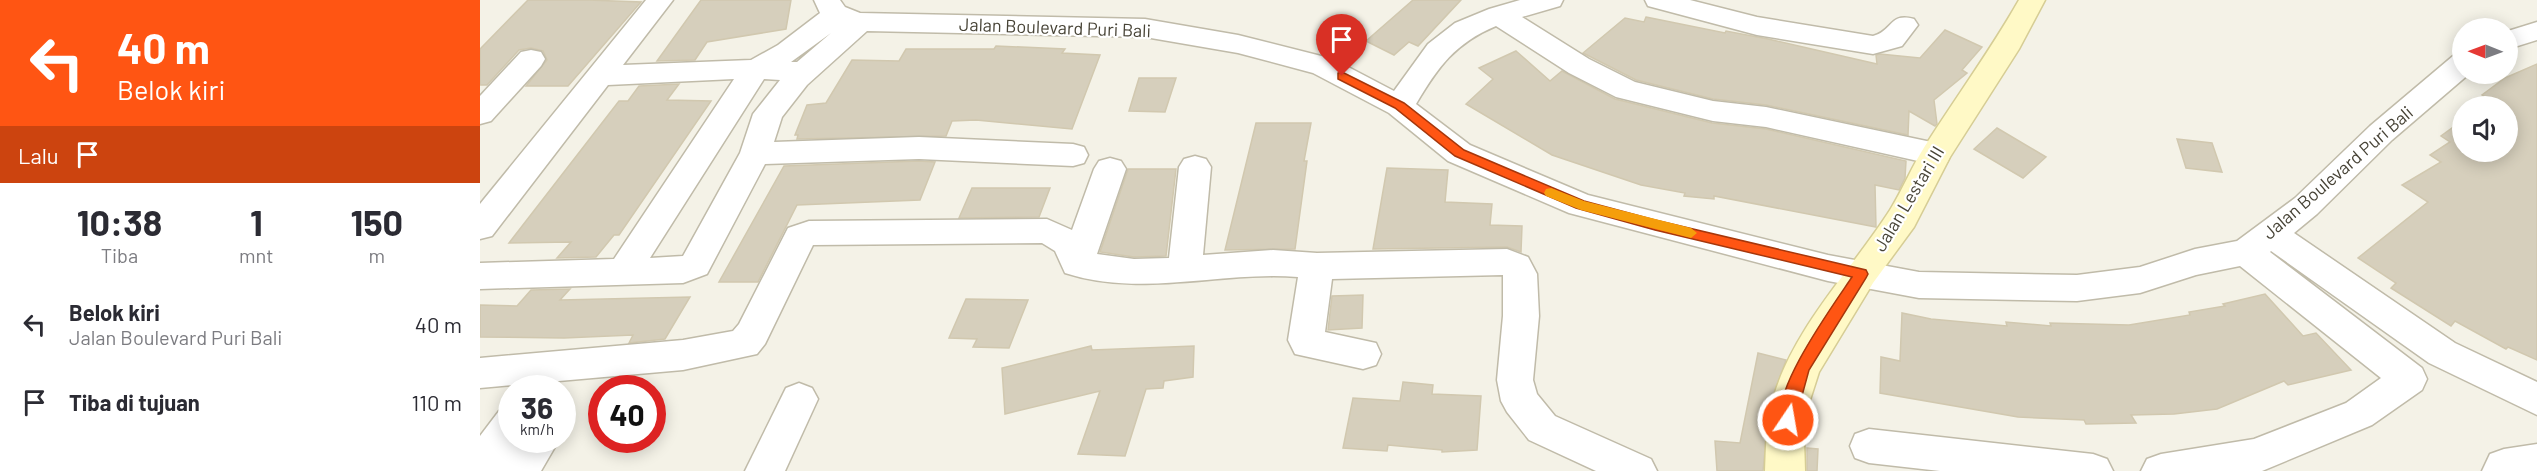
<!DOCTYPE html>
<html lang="id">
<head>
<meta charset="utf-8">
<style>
	body { margin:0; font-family:Barlow,sans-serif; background:#f7f7f7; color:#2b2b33; height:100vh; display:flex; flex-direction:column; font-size:22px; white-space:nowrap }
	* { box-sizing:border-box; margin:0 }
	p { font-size:20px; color:#7c7c81 }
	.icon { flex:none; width:33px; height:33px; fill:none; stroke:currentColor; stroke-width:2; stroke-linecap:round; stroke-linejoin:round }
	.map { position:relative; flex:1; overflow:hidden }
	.drawer { display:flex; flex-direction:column; background:#fff; width:480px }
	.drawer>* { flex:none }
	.top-card { background:#ff5513; color:#fff; overflow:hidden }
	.needle { width:39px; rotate:271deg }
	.fabs { position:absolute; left:1972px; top:18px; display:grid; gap:12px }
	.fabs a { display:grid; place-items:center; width:66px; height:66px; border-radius:50%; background:#fff; box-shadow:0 3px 15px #0003; font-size:30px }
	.speed { position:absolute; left:18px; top:375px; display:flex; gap:12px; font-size:30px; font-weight:700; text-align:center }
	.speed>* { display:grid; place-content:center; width:78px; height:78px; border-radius:50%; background:#fff; box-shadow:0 3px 15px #0003; line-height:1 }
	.speed small { font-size:15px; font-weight:400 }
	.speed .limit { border:9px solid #d22; background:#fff; color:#111 }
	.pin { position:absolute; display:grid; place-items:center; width:51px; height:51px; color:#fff; margin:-62px -26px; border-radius:50% 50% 50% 0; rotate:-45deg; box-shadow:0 0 6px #0007 }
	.pin .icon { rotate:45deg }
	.me { position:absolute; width:66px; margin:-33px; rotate:12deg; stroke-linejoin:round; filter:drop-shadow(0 0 4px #0008) }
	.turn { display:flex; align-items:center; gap:21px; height:126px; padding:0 18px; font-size:27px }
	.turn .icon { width:78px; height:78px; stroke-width:2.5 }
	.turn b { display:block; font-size:42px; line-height:51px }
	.then { display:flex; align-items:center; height:57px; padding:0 18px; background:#0003; gap:12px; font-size:22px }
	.eta { display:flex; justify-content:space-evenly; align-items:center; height:102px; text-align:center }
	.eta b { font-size:36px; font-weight:700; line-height:42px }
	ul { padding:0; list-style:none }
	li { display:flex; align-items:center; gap:18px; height:78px; padding:0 18px }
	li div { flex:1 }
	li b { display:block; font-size:22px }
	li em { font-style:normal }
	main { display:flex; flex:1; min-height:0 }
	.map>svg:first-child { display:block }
</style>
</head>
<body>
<main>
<section class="drawer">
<div class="top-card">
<div class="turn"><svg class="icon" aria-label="left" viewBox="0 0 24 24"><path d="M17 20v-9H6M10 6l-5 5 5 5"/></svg><div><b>40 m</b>Belok kiri</div></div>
<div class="then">Lalu<svg class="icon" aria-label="arrive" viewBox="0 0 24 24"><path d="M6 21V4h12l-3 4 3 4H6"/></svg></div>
</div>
<div class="eta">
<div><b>10:38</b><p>Tiba</p></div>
<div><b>1</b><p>mnt</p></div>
<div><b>150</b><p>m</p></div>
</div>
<ul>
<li><svg class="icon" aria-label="left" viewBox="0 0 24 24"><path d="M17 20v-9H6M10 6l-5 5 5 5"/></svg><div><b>Belok kiri</b><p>Jalan Boulevard Puri Bali</p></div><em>40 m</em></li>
<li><svg class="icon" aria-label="arrive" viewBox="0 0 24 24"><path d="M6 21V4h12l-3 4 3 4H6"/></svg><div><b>Tiba di tujuan</b></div><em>110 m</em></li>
</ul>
</section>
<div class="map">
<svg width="2057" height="471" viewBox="0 0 2057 471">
	<rect width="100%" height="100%" fill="#f4f2e7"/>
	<g fill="#d6cfbc" stroke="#d1c8af" stroke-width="1.5">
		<path d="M48,0H108L161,2L88,86H46L67,60L63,51L51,48L39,50L7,85H0V49Z"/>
		<path d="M221,0H311L306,29L227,42L215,60L177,61Z"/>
		<path d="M933,0H981L938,46L929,42L914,55L886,41Z"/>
		<path d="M1166,17L1245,33L1246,31L1288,39L1397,64L1396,55L1400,54L1440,58L1465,30L1502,47L1482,70L1487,73L1454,100L1457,124L1455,126L1429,111L1428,135L1286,105L1233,99L1156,80L1103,53L1145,18L1164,22Z"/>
		<path d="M516,46L585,49L582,53L620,55L592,129L496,120L472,121L466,136L317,139L318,135H315L327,105L346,103L372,60L419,61L426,49H514Z"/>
		<path d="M1036,51L1070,81L1082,71L1135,99L1232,123L1286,129L1426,161L1425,178L1419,190L1395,185L1396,227L1234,196V199L1204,196L1205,193L1161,185L1072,155L986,104L1013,79L999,68Z"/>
		<path d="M2057,64V360L2028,347L2026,349L1975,321L1971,326L1911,288L1916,283L1878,258L1948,202L1922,185L1961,162L1950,155L1970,142L1961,136L1983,120V152H2028V106H2001L2010,100L2002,95L2025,78Z"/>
		<path d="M659,78H696L685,112L649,111Z"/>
		<path d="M199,84L187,100L231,101L139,235H134L116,257L77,258L91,242L29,243L139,101H148L159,86Z"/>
		<path d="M776,123H831L824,161H827L815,249L745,250Z"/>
		<path d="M1517,128L1566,157L1543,178L1494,149Z"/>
		<path d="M1697,139L1732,143L1742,172L1706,168Z"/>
		<path d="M439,161L455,162L440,200L317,205L278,282H239L304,166Z"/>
		<path d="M907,168L968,170L965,202L1012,204L1010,225L1042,226L1041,252L1027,247L893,249Z"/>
		<path d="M648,169H696L686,256L654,257L620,252Z"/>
		<path d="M492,188H570L559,217L479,218Z"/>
		<path d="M90,289L80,300L210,297L185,339L149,343L153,335L84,338L0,337V305L37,306L51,290Z"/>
		<path d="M1785,294L1823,336L1836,333L1871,370L1808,385L1804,381L1737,409L1694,414L1651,415L1656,423L1606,424L1604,420L1538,417L1400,393L1401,357L1420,361L1422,313L1451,319L1527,326L1526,322L1571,326L1570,323L1649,325L1710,315L1709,312L1745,306L1743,304Z"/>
		<path d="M883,295L882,328L848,330L852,296Z"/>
		<path d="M486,299L548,300L529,348L493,347L497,339L469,338Z"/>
		<path d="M611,346L612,350L714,346L713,377L684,381L683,388L666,389L645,456L598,454L620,391L525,414L522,368Z"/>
		<path d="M1278,353L1306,360L1289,407L1283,471H1237L1235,441L1260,443Z"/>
		<path d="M923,382L953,385L952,394L1001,396L997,450L962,452V450L908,445L907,451L863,448L873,398L920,401Z"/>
		<path d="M1327,448L1338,449L1337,471H1327Z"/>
	</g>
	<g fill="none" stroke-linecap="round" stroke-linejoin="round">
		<defs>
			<g id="street">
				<path d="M166,0H193L143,65L271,60L298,45L340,13L334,0H360L365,7L380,13L665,19L758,35L853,59L914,91L948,44L975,23L1009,9L1040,0H1083L1080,6L1042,17L1109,59L1155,82L1233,101L1286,107L1456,143L1467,146L1471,154L1467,162L1456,165L1286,127L1233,121L1136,97L1089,73L1016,26C975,43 958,67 936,104L990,145L1108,195L1348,255L1439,272L1597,275L1660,267L1715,249L1757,241L1815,198L1890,126L1973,56L1983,54V74H1989L1912,140L1837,214L1814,233L1975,343L2057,382V415L1949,363L1791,251L1790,252L1942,368L1947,379L1942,390L1892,425L1782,471H1661L1667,459L1681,454L1774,439L1866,403L1901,378L1760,266L1716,275L1660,293L1597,301L1439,298L1348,281L1089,213L968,161L909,113L833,73L758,53L665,37L387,31L327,85L302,117L294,142L439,137L593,144L604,147L608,155L604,163L593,166L439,159L285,164L227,274L203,283L0,289V263L134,259L254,79L128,85L12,236L0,239V204ZM351,33L317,62H311ZM284,79L300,80L273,114L260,153L203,256L170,258Z"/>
				<path d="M1165,0H1210L1277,17L1393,36C1413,31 1409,12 1434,19L1438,25L1422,46L1393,54L1277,35L1168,6Z"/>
				<path d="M2057,22V40L2028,49V31Z"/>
				<path d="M51,50L61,52L65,59L61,66L11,121L0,124V96L41,52Z"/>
				<path d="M715,156L726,159L731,167L723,255L793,250L837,253L1027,249L1048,257L1057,274L1059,316L1053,380L1057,394L1075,416L1171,459L1177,471H1116L1049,440L1027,412L1021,401L1017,380L1023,316V275L852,279L845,332L896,343L901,354L896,365L883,369L815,354L808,340L818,277C740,271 662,298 585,273L575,251L562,243L333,245L285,344L277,354L203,370L0,388V358L203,340L253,331L259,324L308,228L329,221L567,219L592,230L614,169L619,161L630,158L641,161L646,169L617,254L654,259L689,258L699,167L704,159Z"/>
				<path d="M319,383L332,388L338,399L305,471H265L306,388Z"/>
				<path d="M32,407V440H79L61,471H0V436L19,411Z"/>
				<path d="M1389,429L1613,454L1627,459L1633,471H1460L1389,463L1375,458L1370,446L1375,434Z"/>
				<path d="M2057,444V471H2002L2010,454L2024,449Z"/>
			</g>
			<path id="secondary" d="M1539,0H1565L1539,49L1470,157L1434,227L1393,283L1339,372L1330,400L1324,439L1325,471H1285C1286,447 1286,422 1293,399C1313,328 1371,271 1410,210C1423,189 1432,166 1445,146C1476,97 1510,51 1539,0Z"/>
		</defs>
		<use href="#street" stroke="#c0bba9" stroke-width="3"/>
		<use href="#secondary" stroke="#d6cd95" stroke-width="3"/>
		<use href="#street" fill="#fff" fill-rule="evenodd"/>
		<use href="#secondary" fill="#fff9c6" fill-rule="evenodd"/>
	</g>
	<path fill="#ff5513" stroke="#a6370c" stroke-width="1.5" d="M862,72L924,103L984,150L1104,201L1175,220L1386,270L1388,274L1386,278L1329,370L1314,425L1308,427L1302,425C1288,394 1354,304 1372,277L1175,230L1096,208L975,156L915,108L858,79V73Z"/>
	<path fill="#f59e0b" d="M1071,188L1104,201L1211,228L1217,233L1211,238L1101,210L1066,196L1064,193L1066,189Z"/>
	<g text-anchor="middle" stroke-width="4.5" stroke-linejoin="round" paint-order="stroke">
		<g font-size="18" fill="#474336" stroke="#fff">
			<text transform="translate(575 28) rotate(2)" y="6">Jalan Boulevard Puri Bali</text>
			<text transform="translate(1858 173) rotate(-41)" y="6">Jalan Boulevard Puri Bali</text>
			<text transform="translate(1429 199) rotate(-59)" y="6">Jalan Lestari III</text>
		</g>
	</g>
</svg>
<div class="fabs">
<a><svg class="needle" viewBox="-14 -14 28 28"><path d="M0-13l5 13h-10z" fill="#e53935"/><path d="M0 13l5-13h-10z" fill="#7c7c81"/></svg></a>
<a><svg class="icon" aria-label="sound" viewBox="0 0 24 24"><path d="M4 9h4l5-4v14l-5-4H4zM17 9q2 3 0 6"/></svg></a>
</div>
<div class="speed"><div>36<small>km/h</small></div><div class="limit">40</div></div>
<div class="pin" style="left:862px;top:76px;background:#d93025"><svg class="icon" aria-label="arrive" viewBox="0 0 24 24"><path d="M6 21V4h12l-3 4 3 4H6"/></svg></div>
<svg class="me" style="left:1308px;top:420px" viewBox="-20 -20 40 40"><circle r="17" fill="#ff5513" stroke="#fff" stroke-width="3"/><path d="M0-11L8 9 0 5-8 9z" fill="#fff"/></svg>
</div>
</main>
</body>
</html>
